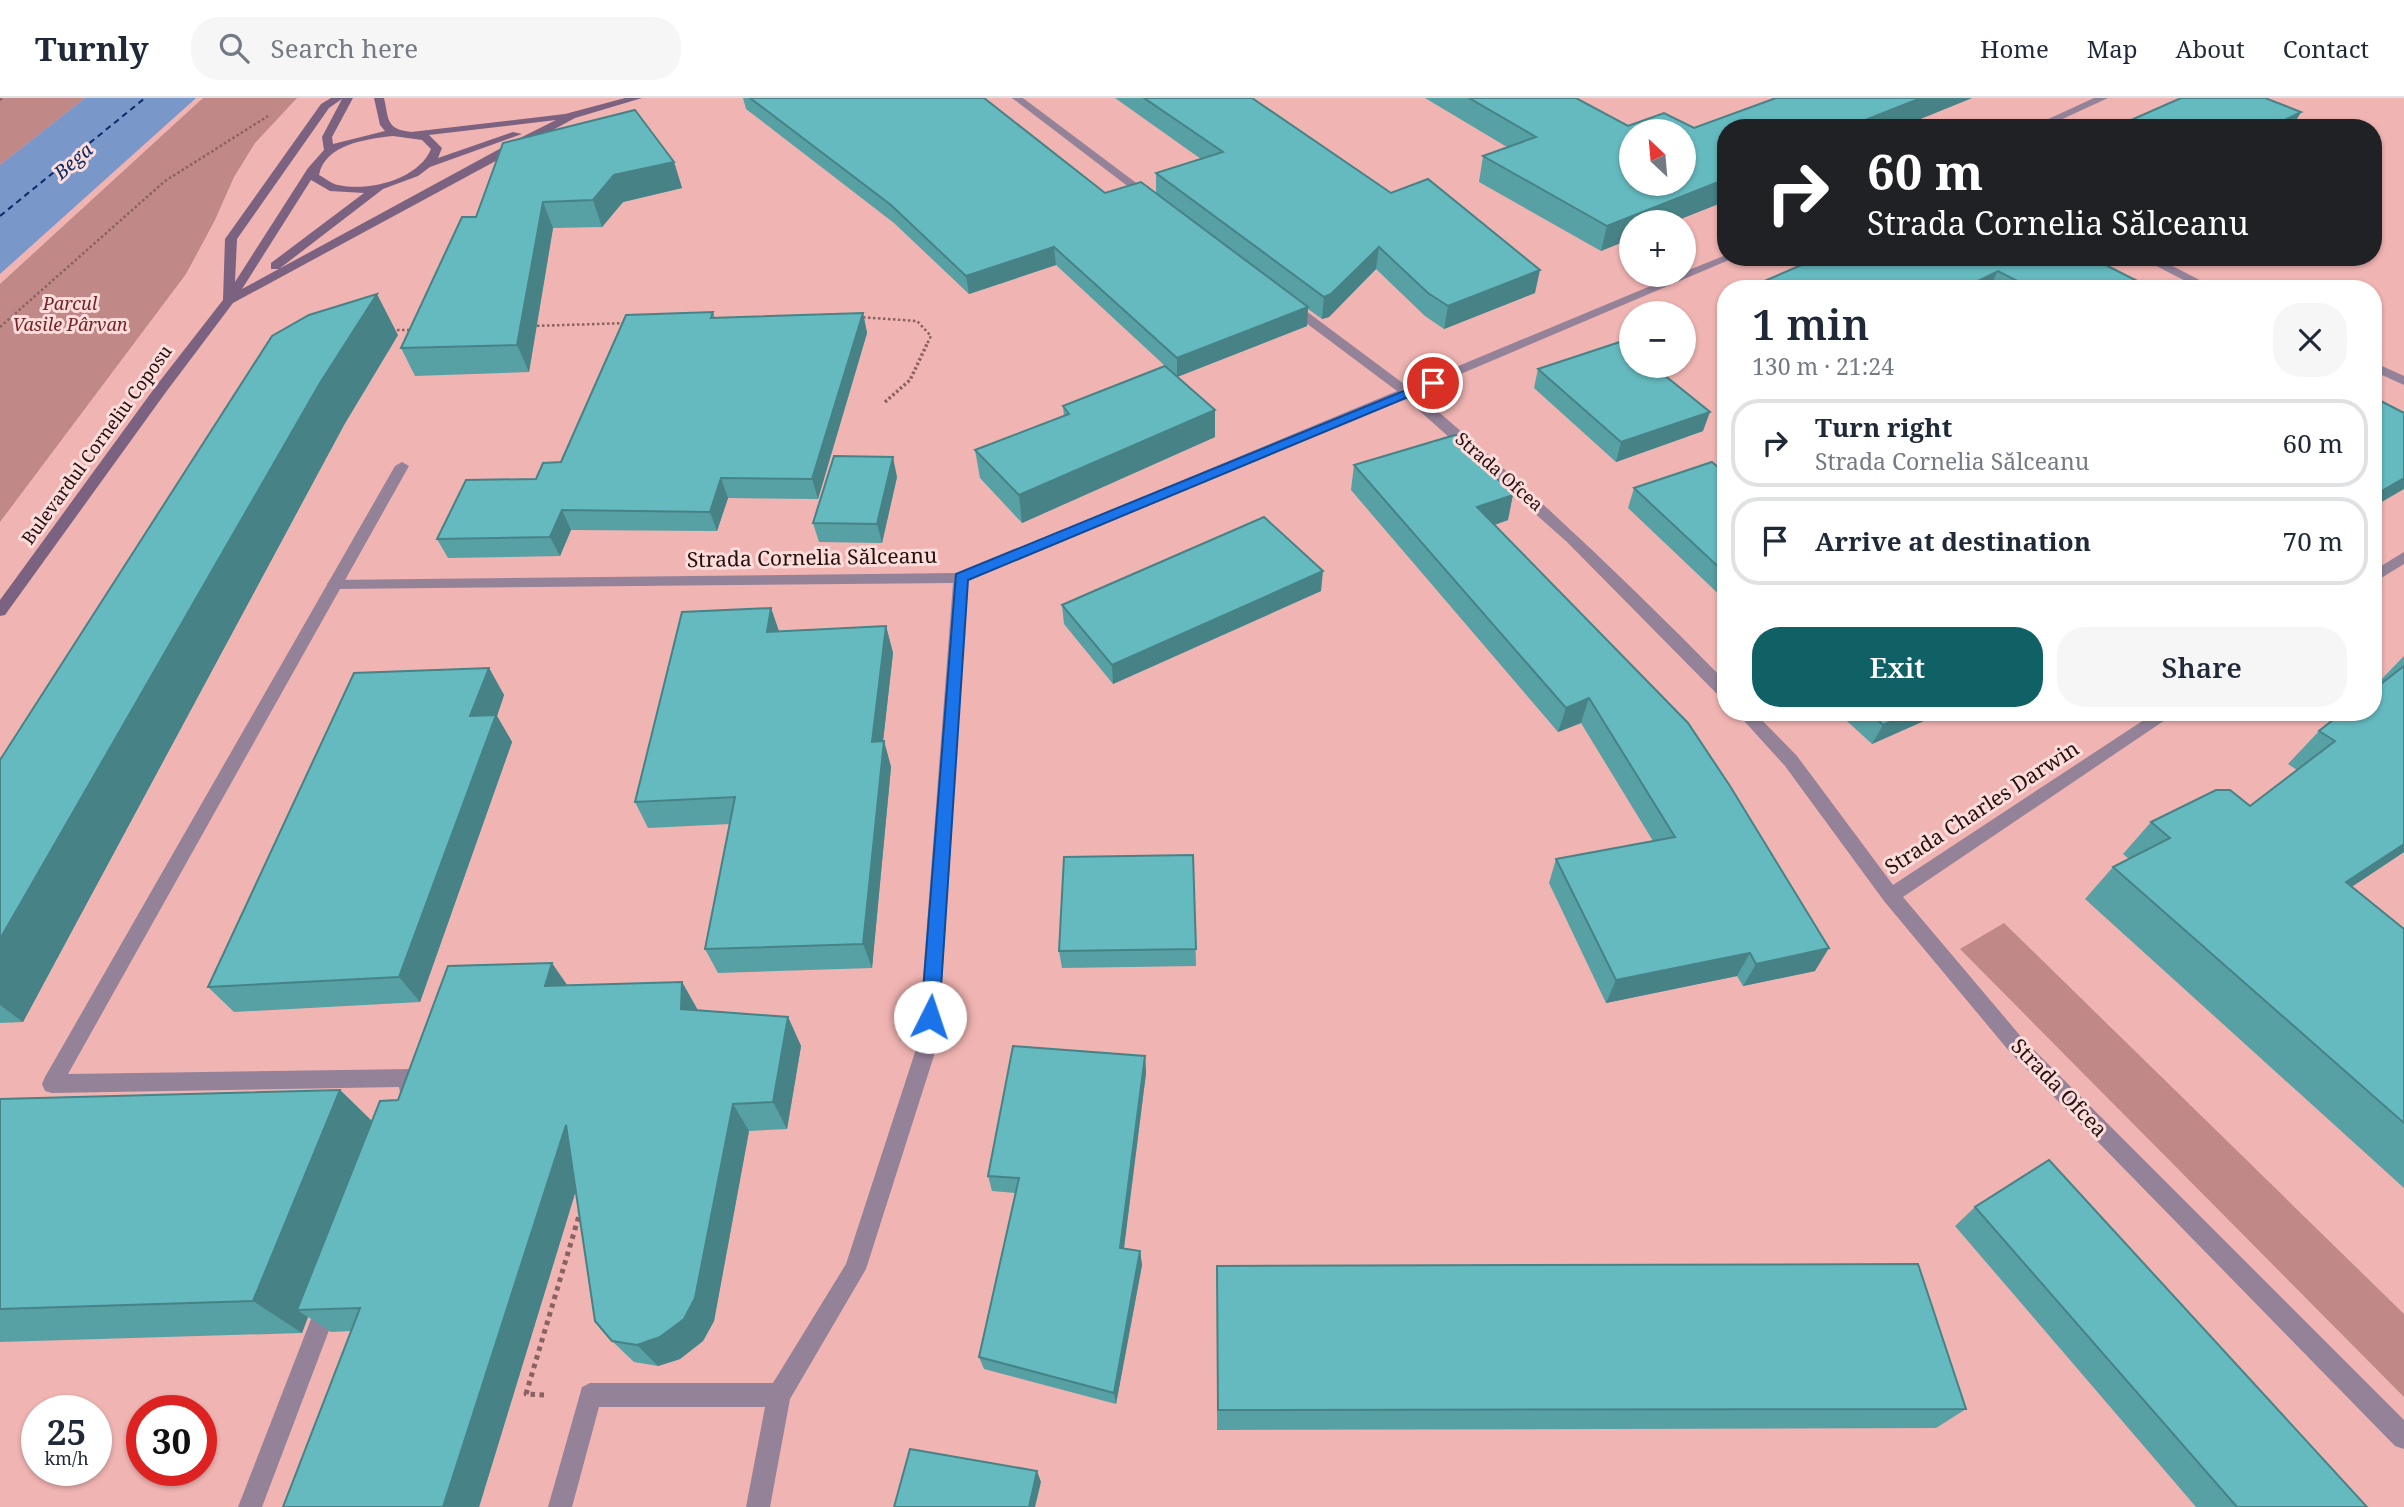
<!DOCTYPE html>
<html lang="en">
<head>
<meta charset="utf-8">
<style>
	body { margin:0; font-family:"Noto Serif",serif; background:#f6f6f7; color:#1f2937; height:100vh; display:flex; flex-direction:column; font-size:26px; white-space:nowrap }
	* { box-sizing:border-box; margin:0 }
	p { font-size:23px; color:#747a83 }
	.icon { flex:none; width:38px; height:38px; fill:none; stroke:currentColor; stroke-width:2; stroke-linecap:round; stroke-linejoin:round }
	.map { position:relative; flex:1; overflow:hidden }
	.panel { position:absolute; left:1717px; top:182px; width:665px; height:441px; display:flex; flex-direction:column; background:#fff; border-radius:28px; box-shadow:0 2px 5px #0004 }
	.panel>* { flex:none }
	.hud { position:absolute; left:1717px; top:21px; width:665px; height:147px; border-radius:28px; box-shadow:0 2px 5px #0004; background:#202124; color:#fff; overflow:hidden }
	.needle { width:46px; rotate:334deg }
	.tools { position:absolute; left:1619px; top:21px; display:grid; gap:14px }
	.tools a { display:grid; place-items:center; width:77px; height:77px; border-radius:50%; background:#fff; box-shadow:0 2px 5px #0004; font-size:35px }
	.speed { position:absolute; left:21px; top:1297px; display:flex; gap:14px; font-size:35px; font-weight:700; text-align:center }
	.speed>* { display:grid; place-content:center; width:91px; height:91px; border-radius:50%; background:#fff; box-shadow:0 2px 5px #0004; line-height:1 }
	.speed small { font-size:18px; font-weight:400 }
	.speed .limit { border:10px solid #d22; background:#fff; color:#111 }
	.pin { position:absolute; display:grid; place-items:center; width:60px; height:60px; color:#fff; margin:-30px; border:4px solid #fff; border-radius:50%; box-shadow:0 2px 7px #0007 }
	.me { position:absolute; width:77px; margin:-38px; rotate:4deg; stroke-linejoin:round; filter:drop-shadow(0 0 5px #0008) }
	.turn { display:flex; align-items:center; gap:24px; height:147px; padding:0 35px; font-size:32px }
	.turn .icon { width:91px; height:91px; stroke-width:2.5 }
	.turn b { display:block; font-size:49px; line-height:60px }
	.round { display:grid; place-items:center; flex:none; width:74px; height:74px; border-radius:28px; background:#f6f6f7 }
	.overview { display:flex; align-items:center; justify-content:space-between; height:119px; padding:0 35px }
	h1 { font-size:42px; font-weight:600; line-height:52px }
	.primary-button { display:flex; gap:14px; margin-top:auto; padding:14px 35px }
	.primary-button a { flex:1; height:80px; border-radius:28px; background:#106166; color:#fff; font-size:28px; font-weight:600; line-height:80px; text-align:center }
	.primary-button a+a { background:#f6f6f7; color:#1f2937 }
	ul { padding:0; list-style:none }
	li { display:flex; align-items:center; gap:21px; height:88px; margin:0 14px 10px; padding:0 21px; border:4px solid #e0e1e3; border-radius:28px }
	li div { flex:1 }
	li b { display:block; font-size:26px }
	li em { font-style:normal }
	header { display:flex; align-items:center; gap:42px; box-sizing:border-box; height:98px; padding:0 35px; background:#fff; border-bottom:2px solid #e0e1e3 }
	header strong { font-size:33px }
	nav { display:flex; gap:38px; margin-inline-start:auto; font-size:24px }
	.search { width:490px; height:63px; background:#f6f6f7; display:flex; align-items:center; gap:18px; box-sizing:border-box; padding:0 24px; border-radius:28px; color:#747a83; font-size:26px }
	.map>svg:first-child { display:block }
</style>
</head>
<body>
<header>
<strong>Turnly</strong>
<div class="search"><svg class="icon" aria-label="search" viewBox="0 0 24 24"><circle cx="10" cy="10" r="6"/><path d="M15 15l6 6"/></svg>Search here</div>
<nav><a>Home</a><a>Map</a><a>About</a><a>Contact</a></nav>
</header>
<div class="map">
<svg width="2404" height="1409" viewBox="0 0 2404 1409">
	<rect width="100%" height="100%" fill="#f0b4b2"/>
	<g fill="#c08887">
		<path d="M0,0H85L0,67Z"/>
		<path d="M203,0H297L255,45L234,79L215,122L186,176L0,424V186Z"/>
		<path d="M2004,825L2404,1216V1299L1960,851Z"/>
	</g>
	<path fill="#7a97ca" d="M85,0H196L0,176V67Z"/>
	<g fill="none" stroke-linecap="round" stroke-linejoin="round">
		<path stroke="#082a66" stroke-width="2" stroke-dasharray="6 4.5" stroke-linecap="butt" d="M0,118L145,0"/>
		<g stroke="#8a6261" stroke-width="2.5" stroke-dasharray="2.5 2.5" stroke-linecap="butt">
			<path d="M0,2L2,0"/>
			<path d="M858,219L917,223L931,238L927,246"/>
			<path d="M532,228L629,225"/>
			<path d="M0,229L165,83L268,18"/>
			<path d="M392,232H415"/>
		</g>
		<path stroke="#8a6261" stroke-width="3.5" stroke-dasharray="2.5 2.5" stroke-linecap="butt" d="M885,304L910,282L928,244"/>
		<path stroke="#8a6261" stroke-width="5" stroke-dasharray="4.5 4.5" stroke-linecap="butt" d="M544,1297L526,1296L581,1111"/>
		<g fill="#948298" fill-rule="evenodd">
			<path d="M402,364L409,368L68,976L413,971L420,973L423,980L415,1000L408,1002L401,1000L399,989L52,995L45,993L42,986L45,979L395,368Z"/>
			<path d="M328,1195L336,1198L339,1206L262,1409H238L320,1198Z"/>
		</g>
		<g fill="#948298" fill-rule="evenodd">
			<path d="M1012,0H1023L1155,99V103H1147Z"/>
			<path d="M2094,0H2108L2043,30H2029Z"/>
			<path d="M1726,157V159H1736L1416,295C1525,386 1627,483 1726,584V601L1720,599L1567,444L1405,300L968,483L938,945L866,1171L790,1301L770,1409H746L765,1309H599L572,1409H548L582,1289L590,1285H773L846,1166L918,945L953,485L335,491L327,486L330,482L959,475L1397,293L1286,210V204H1294L1408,289L1677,177H1684V174Z"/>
			<path d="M2139,159H2155L2217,191H2201Z"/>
			<path d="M2373,264L2404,278V287L2373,273Z"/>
			<path d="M2404,454V466L2373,485V473Z"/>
			<path d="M1736,614H1754L1797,658L1893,787L2156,614H2177L1903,799L2023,941L2404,1322V1351L2395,1348L2009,953L1884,803L1785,668Z"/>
		</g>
		<path fill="#7c6281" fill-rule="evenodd" d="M331,0H353L332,39L333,46L385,33L380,27L374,0H384C389,22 386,31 411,34L565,16L625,0H642L575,20L233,205L166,294L5,517L0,518V502L156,288L223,202L225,141L321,6ZM342,1L322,39L324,52L308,70L235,184L237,141L329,10ZM556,22L514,43L242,191L311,82L330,93L364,95L271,165V171H279L383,91L418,78L430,69L522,36L513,34L438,60L442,50L429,37ZM393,38L422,42L431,51C419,81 369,94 338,87C332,86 325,80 319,77C325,46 367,41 393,38Z"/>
	</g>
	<g fill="#57a0a4">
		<path d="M743,0H984L1105,95H1156V75L1201,61L1115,0H1252L1535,195L1444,231L1425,218L1376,171L1329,219L1322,221L1308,211L1307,228L1177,279L1056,167L969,196L894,125L746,11Z"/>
		<path d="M1425,0H1576L1628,28L1694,30L1776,0H1972L1898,30H1726V103L1673,124H1631L1601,153L1479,84L1483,58L1507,49Z"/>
		<path d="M674,64L682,90L623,104L602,129L553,130L529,274L415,278L401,250L476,119Z"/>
		<path d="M2090,159L2153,191H1746Z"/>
		<path d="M1726,200V224L1719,220Z"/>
		<path d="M713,214L715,220L863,215L867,235L818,401L728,400L717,433L571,432L560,458L448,460L437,441L536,381L561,364Z"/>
		<path d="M398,237L344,327L23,924L0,925V662Z"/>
		<path d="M1538,271L1703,333L1616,364L1534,290Z"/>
		<path d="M1063,308L1215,339L1022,425L980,380L975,352L1064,318Z"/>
		<path d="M1354,367L1508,422L1495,427L1815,873L1743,888L1737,878L1606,905L1549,785L1556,761L1653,743L1581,625L1558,634L1351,392Z"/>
		<path d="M1726,376V503L1628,410L1634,390Z"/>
		<path d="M897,379L882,445L819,444L813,425Z"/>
		<path d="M1321,493L1113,586L1064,526L1062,507Z"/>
		<path d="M771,510L779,533L886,528L893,555L883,643H884L891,669L872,870L718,875L705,851L730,726L648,730L635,704Z"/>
		<path d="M2404,558V754L2351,789L2404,831V1090L2085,801L2113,769L2129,761L2123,756L2151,724L2250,708L2297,672L2288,666L2319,633L2373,614V590Z"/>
		<path d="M489,570L504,597L497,618L512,644L420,904L234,914L208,889Z"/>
		<path d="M1837,614H1944L1872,646Z"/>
		<path d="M1193,757L1196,868L1062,870L1059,853Z"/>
		<path d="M682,884L698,912L788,919L801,948L787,1031L749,1033L714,1223L703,1243L680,1261L658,1268L634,1264L612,1243L576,1092L479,1409H283L351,1233L331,1234L308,1219L302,1235L0,1244V1001L340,992L372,1023L398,1002L568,887Z"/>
		<path d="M1145,958L1146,975L1124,1151L1140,1153L1142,1167L1116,1306L984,1271L979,1259L1015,1095L992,1093L988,1078Z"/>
		<path d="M1975,1109L2367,1409H2196L1955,1128Z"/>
		<path d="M1217,1168L1966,1311L1936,1330L1217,1332Z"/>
	</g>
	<g fill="#478286">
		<path d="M1921,0H1972L1898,30H1845Z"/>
		<path d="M2301,14L2292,30H2268Z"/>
		<path d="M674,64L682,90L623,104L602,129L593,102L614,77Z"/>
		<path d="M1726,81V103L1673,124H1631V141L1601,153L1607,128Z"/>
		<path d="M543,104L553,130L529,274L517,247Z"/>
		<path d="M1054,149L1056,167L969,196L966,178Z"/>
		<path d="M1379,149L1376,171L1329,219L1322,221L1324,199Z"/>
		<path d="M1540,172L1535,195L1444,231L1448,208Z"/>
		<path d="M1998,173L1989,191H1962Z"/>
		<path d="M377,196L398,237L344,327L23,924L0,907V841L320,285Z"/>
		<path d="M1308,209L1307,228L1177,279V260Z"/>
		<path d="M863,215L867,235L818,401L812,381Z"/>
		<path d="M1215,312V339L1022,425L1019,397Z"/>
		<path d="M1710,314L1703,333L1616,364L1621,344Z"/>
		<path d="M893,359L897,379L882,445L877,426Z"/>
		<path d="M721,380L728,400L717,433L710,414Z"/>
		<path d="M2404,380V391L2373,409V398Z"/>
		<path d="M1513,397L1508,422L1472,434L1477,409Z"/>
		<path d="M562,412L571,432L560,458L550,439Z"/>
		<path d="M1323,473L1321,493L1113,586L1112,567Z"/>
		<path d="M771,510L780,537L767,534Z"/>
		<path d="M886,528L893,555L880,670L872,644Z"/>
		<path d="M489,570L504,597L497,618L512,644L420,904L399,879L470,618Z"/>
		<path d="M1589,600L1581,625L1558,634L1566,610Z"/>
		<path d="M1912,614H1944L1872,646L1883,627Z"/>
		<path d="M884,643L891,669L872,870L863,846Z"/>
		<path d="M2404,746V754L2311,816L2346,784Z"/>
		<path d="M1829,850L1815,873L1743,888L1756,866Z"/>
		<path d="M1750,855L1737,878L1606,905L1616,882Z"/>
		<path d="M552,865L572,894L545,888Z"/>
		<path d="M682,884L698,913L681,911Z"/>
		<path d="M788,919L801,948L787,1031L773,1004Z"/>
		<path d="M1145,958L1146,975L1122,1164L1120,1150Z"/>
		<path d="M340,992L380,1031L297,1212L308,1219L302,1235L253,1203Z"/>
		<path d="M733,1006L749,1033L714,1223L703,1243L680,1261L658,1268L637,1247Z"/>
		<path d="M566,1027L588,1053L479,1409H443Z"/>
		<path d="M1140,1153L1142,1167L1116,1306L1114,1295Z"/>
		<path d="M1037,1373L1041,1384L1035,1409H1029Z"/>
	</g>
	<g fill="#65babf" stroke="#478286" stroke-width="2" fill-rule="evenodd">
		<path d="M750,0H984L1105,95L1141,84L1308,209L1177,260L1054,149L966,178L891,107Z"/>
		<path d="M1144,0H1252L1391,95L1428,81L1540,172L1448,208L1428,195L1379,149L1331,196L1324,199L1156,75L1223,54Z"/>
		<path d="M1469,0H1576L1628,28L1664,15L1694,30L1776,0H1921L1845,30H1726V81L1607,128L1483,58L1536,39ZM1631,33H1684V86H1631Z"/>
		<path d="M2181,0H2265L2301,14L2268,30H2113Z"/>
		<path d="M635,12L674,64L614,77L593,102L543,104L517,247L401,250L462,119H476L503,45Z"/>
		<path d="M1820,159H2090L2153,191H2033L1998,173L1962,191H1746Z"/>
		<path d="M377,196L320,285L0,841V662L272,238L309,217Z"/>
		<path d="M713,214L711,220L863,215L812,381L721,380L710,414L562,412L550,439L437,441L466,382L536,381L543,365L561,364L626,217Z"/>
		<path d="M1623,243L1631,250V268H1653L1710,314L1621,344L1538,271Z"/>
		<path d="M1165,268L1215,312L1019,397L975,352L1069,316L1063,308Z"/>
		<path d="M2373,299L2404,315V380L2373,398Z"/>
		<path d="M1455,337L1513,397L1477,409L1688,625L1730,688L1829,850L1756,866L1750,855L1616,882L1556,761L1675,739L1589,600L1566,610L1354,367Z"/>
		<path d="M834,358L893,359L877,426L813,425Z"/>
		<path d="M1712,364L1726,376V476L1634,390Z"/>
		<path d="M1264,419L1323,473L1112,567L1062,507Z"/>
		<path d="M771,510L767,534L886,528L872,644L884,643L863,846L705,851L735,699L635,704L682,514Z"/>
		<path d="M2404,568V746L2346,784L2404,831V1025L2113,769L2170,740L2151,724L2216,692H2230L2250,708L2335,643L2319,633L2343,614H2373V592Z"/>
		<path d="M489,570L470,618L496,617L399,879L208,889L354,575Z"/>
		<path d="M1869,614H1912L1883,627Z"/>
		<path d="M1193,757L1196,851L1059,853L1064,759Z"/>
		<path d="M552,865L545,888L682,884L681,911L788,919L773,1004L733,1006L695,1200L684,1221L660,1239L637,1247L612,1243L595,1223L566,1027L443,1409H283L360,1210L297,1212L380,1003L398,1002L448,868Z"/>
		<path d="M1013,948L1145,958L1120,1150L1140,1153L1114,1295L979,1259L1019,1080L988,1078Z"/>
		<path d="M340,992L253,1203L0,1211V1001Z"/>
		<path d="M2049,1062L2367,1409H2237L1975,1109Z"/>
		<path d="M1918,1166L1966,1311L1218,1312L1217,1168Z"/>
		<path d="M910,1351L1037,1373L1029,1409H894Z"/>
	</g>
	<path fill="#1a73e8" stroke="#114b97" stroke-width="2" d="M1433,281L1437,282V287L968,482L939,919L936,925L930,927L924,925L921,919L956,476Z"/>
	<g text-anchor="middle" stroke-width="6" stroke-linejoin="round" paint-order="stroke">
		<g font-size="18" font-style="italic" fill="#742428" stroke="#fddddc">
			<text x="70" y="212">Parcul<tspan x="70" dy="21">Vasile Pârvan</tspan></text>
		</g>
		<g font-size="18" fill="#24100f" stroke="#fddddc">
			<text transform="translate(97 347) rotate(-54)" y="6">Bulevardul Corneliu Coposu</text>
			<text transform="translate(1499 374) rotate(41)" y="6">Strada Ofcea</text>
		</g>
		<g font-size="19" font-style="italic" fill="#082a66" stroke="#fddddc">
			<text transform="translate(73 63) rotate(-41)" y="7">Bega</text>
		</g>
		<g font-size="21" fill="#24100f" stroke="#fddddc">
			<text transform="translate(812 460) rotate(-1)" y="7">Strada Cornelia Sălceanu</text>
			<text transform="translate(1982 710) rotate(-33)" y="7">Strada Charles Darwin</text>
			<text transform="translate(2059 990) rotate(46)" y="7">Strada Ofcea</text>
		</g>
	</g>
</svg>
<div class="tools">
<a><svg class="needle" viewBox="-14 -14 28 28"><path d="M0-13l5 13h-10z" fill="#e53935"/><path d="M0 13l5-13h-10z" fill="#747a83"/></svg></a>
<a>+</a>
<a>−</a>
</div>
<div class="speed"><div>25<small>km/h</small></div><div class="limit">30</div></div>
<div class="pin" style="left:1433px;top:285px;background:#d93025"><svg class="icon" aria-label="arrive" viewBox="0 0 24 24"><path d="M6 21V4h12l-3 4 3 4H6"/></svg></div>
<svg class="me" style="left:930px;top:919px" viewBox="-20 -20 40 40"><circle r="19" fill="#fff"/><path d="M0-13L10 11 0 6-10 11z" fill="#1a73e8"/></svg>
<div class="hud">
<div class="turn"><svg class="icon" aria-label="right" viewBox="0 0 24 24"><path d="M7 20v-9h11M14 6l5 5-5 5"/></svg><div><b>60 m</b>Strada Cornelia Sălceanu</div></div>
</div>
<section class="panel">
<div class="overview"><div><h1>1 min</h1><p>130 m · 21:24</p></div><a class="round"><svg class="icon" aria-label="close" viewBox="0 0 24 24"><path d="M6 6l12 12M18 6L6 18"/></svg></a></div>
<ul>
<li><svg class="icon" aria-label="right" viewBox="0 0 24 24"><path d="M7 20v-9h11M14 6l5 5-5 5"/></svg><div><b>Turn right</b><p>Strada Cornelia Sălceanu</p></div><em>60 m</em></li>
<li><svg class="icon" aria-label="arrive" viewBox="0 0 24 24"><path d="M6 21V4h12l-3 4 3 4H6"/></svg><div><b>Arrive at destination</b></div><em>70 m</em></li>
</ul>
<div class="primary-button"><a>Exit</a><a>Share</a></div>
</section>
</div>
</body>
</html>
